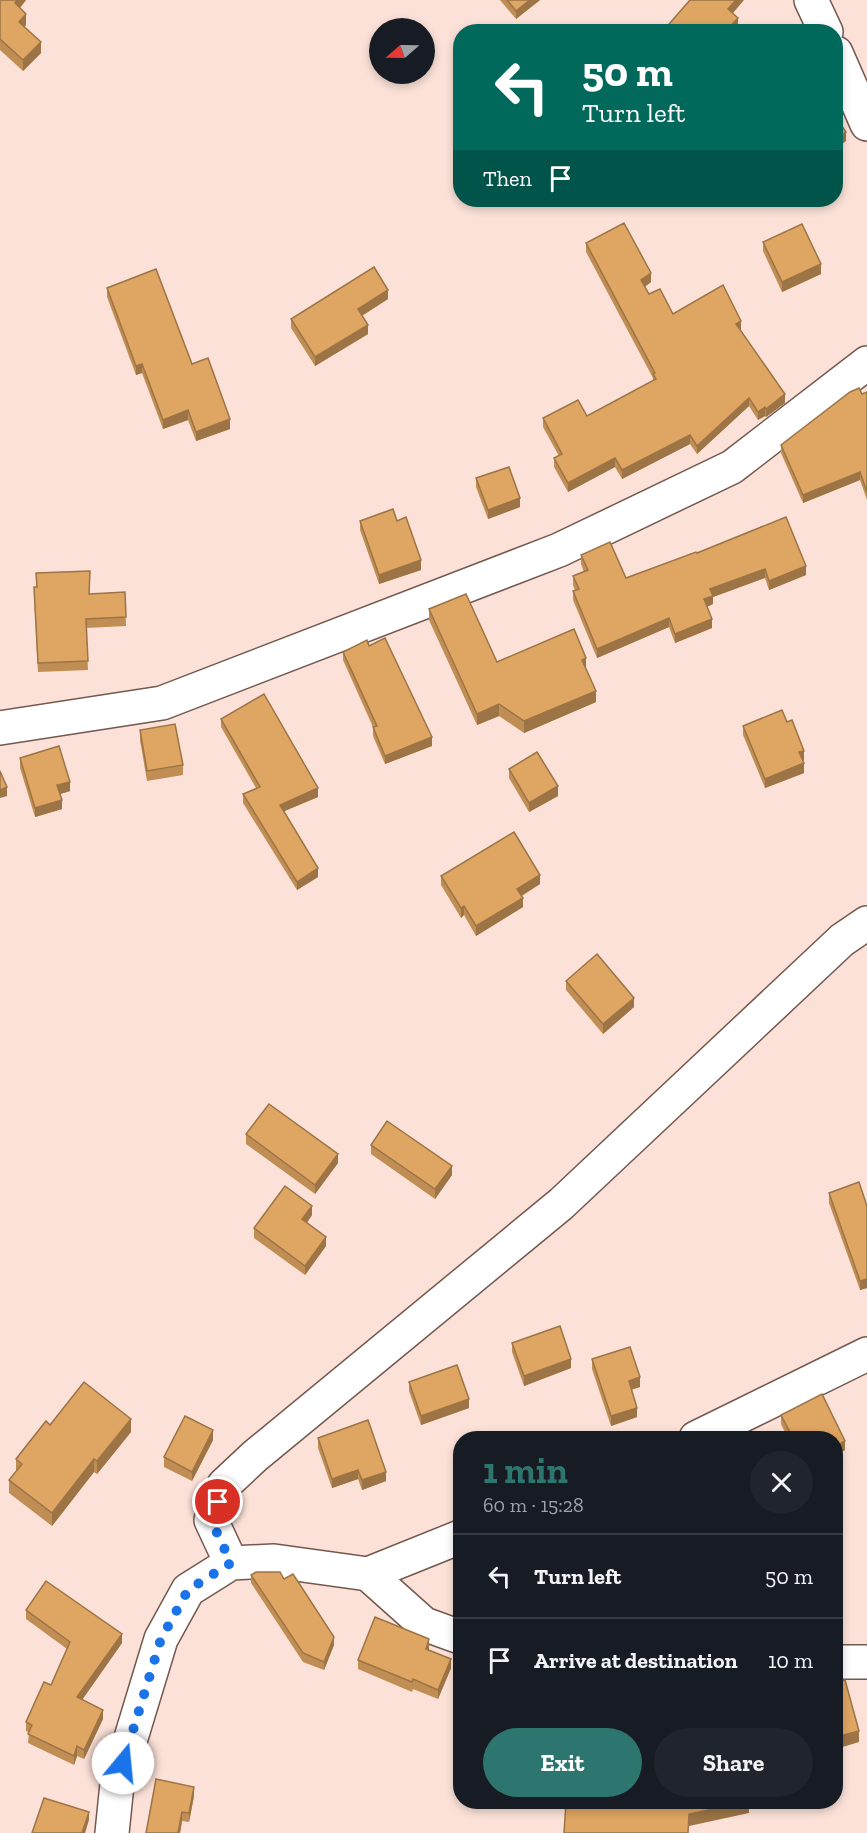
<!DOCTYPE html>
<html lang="en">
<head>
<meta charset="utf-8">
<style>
	body { margin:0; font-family:"Zilla Slab",serif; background:#20242c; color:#f1f3f6; height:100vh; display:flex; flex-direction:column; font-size:22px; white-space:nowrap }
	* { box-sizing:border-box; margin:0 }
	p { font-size:20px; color:#9ea1a6 }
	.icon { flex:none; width:33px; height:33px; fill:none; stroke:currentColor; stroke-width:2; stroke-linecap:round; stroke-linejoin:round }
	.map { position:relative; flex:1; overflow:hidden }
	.details { position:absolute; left:453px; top:1431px; width:390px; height:378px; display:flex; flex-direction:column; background:#171b24; border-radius:24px; box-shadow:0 3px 9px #0003 }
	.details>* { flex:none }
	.top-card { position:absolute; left:453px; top:24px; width:390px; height:183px; border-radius:24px; box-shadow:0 3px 9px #0003; background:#00695c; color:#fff; overflow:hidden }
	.needle { width:39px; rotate:250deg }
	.tools { position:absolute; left:369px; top:18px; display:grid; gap:12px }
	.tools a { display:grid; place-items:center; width:66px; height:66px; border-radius:50%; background:#171b24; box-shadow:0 3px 9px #0003; font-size:30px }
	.pin { position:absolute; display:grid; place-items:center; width:51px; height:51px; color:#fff; margin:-26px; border:3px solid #fff; border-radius:50%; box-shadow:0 2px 6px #0007 }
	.me { position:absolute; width:66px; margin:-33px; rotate:17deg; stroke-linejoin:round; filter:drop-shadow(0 0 4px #0008) }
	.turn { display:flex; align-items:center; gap:21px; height:126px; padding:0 30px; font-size:27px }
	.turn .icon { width:78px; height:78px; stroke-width:2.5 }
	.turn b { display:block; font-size:42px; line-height:51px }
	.then { display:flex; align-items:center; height:57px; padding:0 30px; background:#0003; gap:12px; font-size:22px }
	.round { display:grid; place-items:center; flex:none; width:63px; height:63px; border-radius:32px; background:#20242c }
	.summary { display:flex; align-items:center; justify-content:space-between; height:102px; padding:0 30px }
	h1 { font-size:36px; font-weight:800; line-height:45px; color:#2d766f }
	.cta { display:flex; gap:12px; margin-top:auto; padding:12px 30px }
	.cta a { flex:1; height:69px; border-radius:36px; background:#2d766f; color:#fff; font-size:24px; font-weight:800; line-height:69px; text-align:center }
	.cta a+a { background:#20242c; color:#f1f3f6 }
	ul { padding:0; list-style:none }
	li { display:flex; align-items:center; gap:18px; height:84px; padding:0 30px; border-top:2px solid #363941 }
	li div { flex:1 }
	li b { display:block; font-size:22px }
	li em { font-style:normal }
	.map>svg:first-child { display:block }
</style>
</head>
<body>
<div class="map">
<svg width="867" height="1833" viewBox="0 0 867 1833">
	<rect width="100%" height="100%" fill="#fbe1d7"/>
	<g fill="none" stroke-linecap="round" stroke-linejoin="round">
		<defs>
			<g id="minor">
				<path d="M811,0L826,32"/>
				<path d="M836,53L867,124"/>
				<path d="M0,728L162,703L559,550L732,467L867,363"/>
				<path d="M696,1438L867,1354"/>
				<path d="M231,1563L211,1520L224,1485L255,1456L561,1204L842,940L867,923"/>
				<path d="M368,1574L424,1624L460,1637"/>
				<path d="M836,1662H867"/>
				<path d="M112,1833L117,1784L161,1639L188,1590L231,1563L274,1561L368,1574L460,1537"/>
			</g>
		</defs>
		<use href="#minor" stroke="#73584e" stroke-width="36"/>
		<use href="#minor" stroke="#fff" stroke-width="33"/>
	</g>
	<g fill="#c08e54">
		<path d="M0,0H26L20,8L26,25L24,27L41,53L23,71L0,50Z"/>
		<path d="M500,0H540L516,19Z"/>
		<path d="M763,242L821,274L782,292L763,251Z"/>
		<path d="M586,243L651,282L645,287L649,294L673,314L741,329V330L785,403L766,417L765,416L758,420L749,406L697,454L690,444L622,479L615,467L568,492L554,467V458L559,456L543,427V418L587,416L653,381V378L586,252Z"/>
		<path d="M107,288L192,364L230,429L196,441L188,420L163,429L142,373L136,375L107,297Z"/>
		<path d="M388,299L362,316L368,334L315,366L291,328V319Z"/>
		<path d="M867,392V500L860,480L803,503L781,453V445Z"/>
		<path d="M476,478L520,507L488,519L476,487Z"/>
		<path d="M360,521H397L421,570L379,584L360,530Z"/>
		<path d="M697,553L806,575L769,590L765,578L713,597V604L707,607L712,628L675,643L669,627L597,658L573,600V591L575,590L573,585V576L584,572L581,564V555L626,578Z"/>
		<path d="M36,573L90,580L89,594L125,592L126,626L86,628L88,670L38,672L34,596V587H36Z"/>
		<path d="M429,609L497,662L596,702L524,733L499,716L477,725L429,620Z"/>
		<path d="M369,646L432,746L385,764L373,736V727L343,660V652Z"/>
		<path d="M221,719L318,797L284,811L318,877L297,890L243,803V794L256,788L221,727Z"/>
		<path d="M787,722L804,760L802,761L804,773L765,788L743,735V726Z"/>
		<path d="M140,730L183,765V775L147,781L140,740Z"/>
		<path d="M20,758L70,791L60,794L62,809L35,817L20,768Z"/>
		<path d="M509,769L558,796L529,812L509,778Z"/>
		<path d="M441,876L540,884L522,896L523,907L476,936L464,915L461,918L441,885Z"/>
		<path d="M566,981L634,1007L603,1034L566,990Z"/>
		<path d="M246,1134L338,1163L315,1194L246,1144Z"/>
		<path d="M371,1145L452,1175L435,1199L371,1154Z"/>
		<path d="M829,1193L867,1206V1288L860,1290L829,1203Z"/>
		<path d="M312,1215L307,1223L326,1246L305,1275L254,1238V1228Z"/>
		<path d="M512,1343L571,1368L524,1386L512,1352Z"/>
		<path d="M592,1359L640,1387L631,1390L637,1417L611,1426L592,1369Z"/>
		<path d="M409,1382L469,1408L421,1425L409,1391Z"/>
		<path d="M822,1394L845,1441V1450L836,1455V1438H788L781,1424V1415Z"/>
		<path d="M50,1425L131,1432L97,1474L94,1472L52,1526L9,1493V1480L16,1472V1459Z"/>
		<path d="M318,1438L386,1481L362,1490L358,1479L332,1488L318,1448Z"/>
		<path d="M213,1440L192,1481L164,1467V1457Z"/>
		<path d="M251,1575L284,1579L334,1645L324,1670L303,1662L251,1583Z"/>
		<path d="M460,1583V1600L459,1599V1590Z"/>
		<path d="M26,1610L122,1643L82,1700L103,1719L84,1759L77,1756L74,1765L28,1743L29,1732L26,1731V1722L51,1685L67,1649L26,1619Z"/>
		<path d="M429,1649V1650L451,1668L438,1699L413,1689L412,1692L358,1669V1660Z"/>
		<path d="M194,1796L189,1822L182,1821L180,1833H146Z"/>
	</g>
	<g fill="#9c7445">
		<path d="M17,0H26L15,14V3Z"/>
		<path d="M530,0H540L516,19V11Z"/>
		<path d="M736,0H744L728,19V9Z"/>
		<path d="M26,14V25L19,33V22Z"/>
		<path d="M738,18V27L734,32H725Z"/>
		<path d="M41,42V53L23,71V60Z"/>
		<path d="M846,132V141L836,149V140Z"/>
		<path d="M821,264V274L782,292V282Z"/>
		<path d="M651,273V282L641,289V280Z"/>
		<path d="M388,290V299L358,318V309Z"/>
		<path d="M741,321V329L736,332V324Z"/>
		<path d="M368,325V334L315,366V357Z"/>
		<path d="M142,364V373L136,375V366Z"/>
		<path d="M785,394V403L766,417V409Z"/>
		<path d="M749,398V406L697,454V446Z"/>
		<path d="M765,407V416L758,420V412Z"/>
		<path d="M188,410V420L163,429V420Z"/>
		<path d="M230,419V429L196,441V432Z"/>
		<path d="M690,435V444L622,479V470Z"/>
		<path d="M615,458V467L568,492V483Z"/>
		<path d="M860,472V480L803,503V495Z"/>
		<path d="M520,498V507L488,519V510Z"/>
		<path d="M421,560V570L379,584V575Z"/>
		<path d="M806,566V575L769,590V581Z"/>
		<path d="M765,569V578L713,597V604L704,608V599L710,589Z"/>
		<path d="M669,618V627L597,658V649Z"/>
		<path d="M712,619V628L675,643V634Z"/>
		<path d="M586,658V670L582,660Z"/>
		<path d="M596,691V702L524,733V721Z"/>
		<path d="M499,704V716L477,725V714Z"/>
		<path d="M432,737V746L385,764V756Z"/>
		<path d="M804,751V760L799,762V752Z"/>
		<path d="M804,763V773L765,788V779Z"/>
		<path d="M70,782V791L57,795V785Z"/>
		<path d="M558,786V796L529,812V803Z"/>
		<path d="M7,787V796L0,798V790Z"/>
		<path d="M318,788V797L280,813V805Z"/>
		<path d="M62,800V809L35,817V808Z"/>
		<path d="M318,868V877L297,890V882Z"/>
		<path d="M540,875V884L517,898V889Z"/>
		<path d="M523,898V907L476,936V926Z"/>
		<path d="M464,906V915L461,918V908Z"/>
		<path d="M634,998V1007L603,1034V1024Z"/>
		<path d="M338,1154V1163L315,1194V1185Z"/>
		<path d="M452,1166V1175L435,1199V1189Z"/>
		<path d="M312,1206V1215L302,1229V1219Z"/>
		<path d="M326,1237V1246L305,1275V1266Z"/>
		<path d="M867,1279V1288L860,1290V1281Z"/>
		<path d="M571,1359V1368L524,1386V1376Z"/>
		<path d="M640,1377V1387L629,1390V1381Z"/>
		<path d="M469,1399V1408L421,1425V1416Z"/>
		<path d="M637,1408V1417L611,1426V1416Z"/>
		<path d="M131,1419V1432L97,1474V1461Z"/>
		<path d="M213,1430V1440L192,1481V1472Z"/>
		<path d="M845,1441V1450L836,1455V1446Z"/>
		<path d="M94,1459V1472L52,1526V1513Z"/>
		<path d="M358,1470V1479L332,1488V1479Z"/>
		<path d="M386,1472V1481L362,1490V1480Z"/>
		<path d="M122,1634V1643L77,1707V1697Z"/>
		<path d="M334,1637V1645L324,1670V1662Z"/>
		<path d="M429,1639V1649L426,1658V1649Z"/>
		<path d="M451,1659V1668L438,1699V1690Z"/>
		<path d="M103,1710V1719L84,1759V1750Z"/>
		<path d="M859,1731V1742L836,1749V1737Z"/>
		<path d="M77,1746V1756L74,1765V1756Z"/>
		<path d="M194,1787V1796L189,1822V1813Z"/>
		<path d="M747,1802H749V1813L689,1826L688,1833L689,1814Z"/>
		<path d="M89,1812V1820L85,1833H82Z"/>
		<path d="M182,1812V1821L180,1833H178Z"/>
	</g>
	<g fill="#dfa562" stroke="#9c7445" stroke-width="1.5">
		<path d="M0,0H17L15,3L26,14L19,22L41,42L23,60L0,39Z"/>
		<path d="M507,0H530L516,11Z"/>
		<path d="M690,0H736L728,9L738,18L725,32H664L663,31Z"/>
		<path d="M836,117L846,132L836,140Z"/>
		<path d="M624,223L651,273L641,280L649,294L660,289L673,314L723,285L741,321L736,324L785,394L766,409L765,407L758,412L749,398L697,446L690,435L622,470L615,458L568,483L554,458L562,454L543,418L578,400L587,416L656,379L653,374L655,373L586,243Z"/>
		<path d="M802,224L821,264L782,282L763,242Z"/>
		<path d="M374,267L388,290L358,309L368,325L315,357L291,319Z"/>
		<path d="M156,269L192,364L208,358L230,419L196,432L188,410L163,420L142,364L136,366L107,288Z"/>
		<path d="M859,388L862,394L867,392V492L860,472L803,495L781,445L850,392Z"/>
		<path d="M509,467L520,498L488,510L476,478Z"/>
		<path d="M393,509L397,521L406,517L421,560L379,575L360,521Z"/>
		<path d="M786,517L806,566L769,581L765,569L710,589L713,596L704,599L712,619L675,634L669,618L597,649L573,591L579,589L573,576L588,570L581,555L610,542L626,578L696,552L697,553Z"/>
		<path d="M90,571L89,594L125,592L126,617L86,619L88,661L38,663L34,587H37L36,573Z"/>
		<path d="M466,594L497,662L574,629L586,658L582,660L596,691L524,721L499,704L477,714L429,609Z"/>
		<path d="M385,638L432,737L385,756L373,727L377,726L343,652L367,640L369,646Z"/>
		<path d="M264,694L318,788L280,805L318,868L297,882L243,794L260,787L221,719Z"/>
		<path d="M782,710L787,722L792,720L804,751L799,752L804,763L765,779L743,726Z"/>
		<path d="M175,724L183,765L147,771L140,730Z"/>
		<path d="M59,746L70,782L57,785L62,800L35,808L20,758Z"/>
		<path d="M537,752L558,786L529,803L509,769Z"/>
		<path d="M0,771L7,787L0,790Z"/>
		<path d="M514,832L540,875L517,889L523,898L476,926L464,906L461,908L441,876Z"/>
		<path d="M597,954L634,998L603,1024L566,981Z"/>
		<path d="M269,1104L338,1154L315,1185L246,1134Z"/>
		<path d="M387,1121L452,1166L435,1189L371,1145Z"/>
		<path d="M859,1182L867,1206V1279L860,1281L829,1193Z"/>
		<path d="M285,1186L312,1206L302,1219L326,1237L305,1266L254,1228Z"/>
		<path d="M560,1326L571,1359L524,1376L512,1343Z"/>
		<path d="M630,1347L640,1377L629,1381L637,1408L611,1416L592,1359Z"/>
		<path d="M457,1365L469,1399L421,1416L409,1382Z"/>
		<path d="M84,1382L131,1419L97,1461L94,1459L52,1513L9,1480L22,1464L16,1459L46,1421L50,1425Z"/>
		<path d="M822,1394L845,1441L836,1446V1438H793L781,1415Z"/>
		<path d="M185,1416L213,1430L192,1472L164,1457Z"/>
		<path d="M368,1420L386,1472L362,1480L358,1470L332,1479L318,1438Z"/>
		<path d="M256,1572H280L284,1579L293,1574L334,1637L324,1662L303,1653L251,1575Z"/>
		<path d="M46,1581L122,1634L77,1697L103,1710L84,1750L77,1746L74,1756L28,1734L32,1725L26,1722L44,1682L51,1685L70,1642L26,1610Z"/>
		<path d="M375,1617L429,1639L426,1649L451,1659L438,1690L413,1679L412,1682L358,1660Z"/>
		<path d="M845,1680L859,1731L836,1737V1682Z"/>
		<path d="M156,1779L194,1787L189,1813L182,1812L178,1833H146Z"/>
		<path d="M44,1798L89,1812L82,1833H32Z"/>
		<path d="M566,1802H747L689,1814L688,1833H564Z"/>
	</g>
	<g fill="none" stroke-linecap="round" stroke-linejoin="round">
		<path stroke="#1a73e8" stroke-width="10" stroke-dasharray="0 18" d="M123,1763L161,1639L188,1590L231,1563L211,1520L218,1502"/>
	</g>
</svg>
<div class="tools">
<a><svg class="needle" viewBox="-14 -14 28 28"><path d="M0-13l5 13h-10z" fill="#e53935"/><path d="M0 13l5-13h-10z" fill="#9ea1a6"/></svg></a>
</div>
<div class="pin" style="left:218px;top:1502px;background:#d93025"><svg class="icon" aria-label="arrive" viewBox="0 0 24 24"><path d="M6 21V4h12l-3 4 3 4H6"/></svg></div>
<svg class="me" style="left:123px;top:1763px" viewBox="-20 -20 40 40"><circle r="19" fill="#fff"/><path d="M0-13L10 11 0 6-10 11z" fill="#1a73e8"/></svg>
<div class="top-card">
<div class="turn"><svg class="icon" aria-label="left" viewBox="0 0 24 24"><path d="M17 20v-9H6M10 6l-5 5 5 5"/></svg><div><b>50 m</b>Turn left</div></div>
<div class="then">Then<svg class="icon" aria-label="arrive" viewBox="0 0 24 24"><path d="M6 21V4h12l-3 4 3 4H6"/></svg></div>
</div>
<section class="details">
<div class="summary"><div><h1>1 min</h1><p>60 m · 15:28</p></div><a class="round"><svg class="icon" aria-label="close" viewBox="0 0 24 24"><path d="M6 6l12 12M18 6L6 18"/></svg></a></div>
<ul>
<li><svg class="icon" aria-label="left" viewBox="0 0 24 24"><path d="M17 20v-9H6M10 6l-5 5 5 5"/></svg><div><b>Turn left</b></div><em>50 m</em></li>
<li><svg class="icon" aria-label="arrive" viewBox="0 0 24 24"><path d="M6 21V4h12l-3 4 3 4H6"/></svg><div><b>Arrive at destination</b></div><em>10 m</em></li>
</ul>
<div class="cta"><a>Exit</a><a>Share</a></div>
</section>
</div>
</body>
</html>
